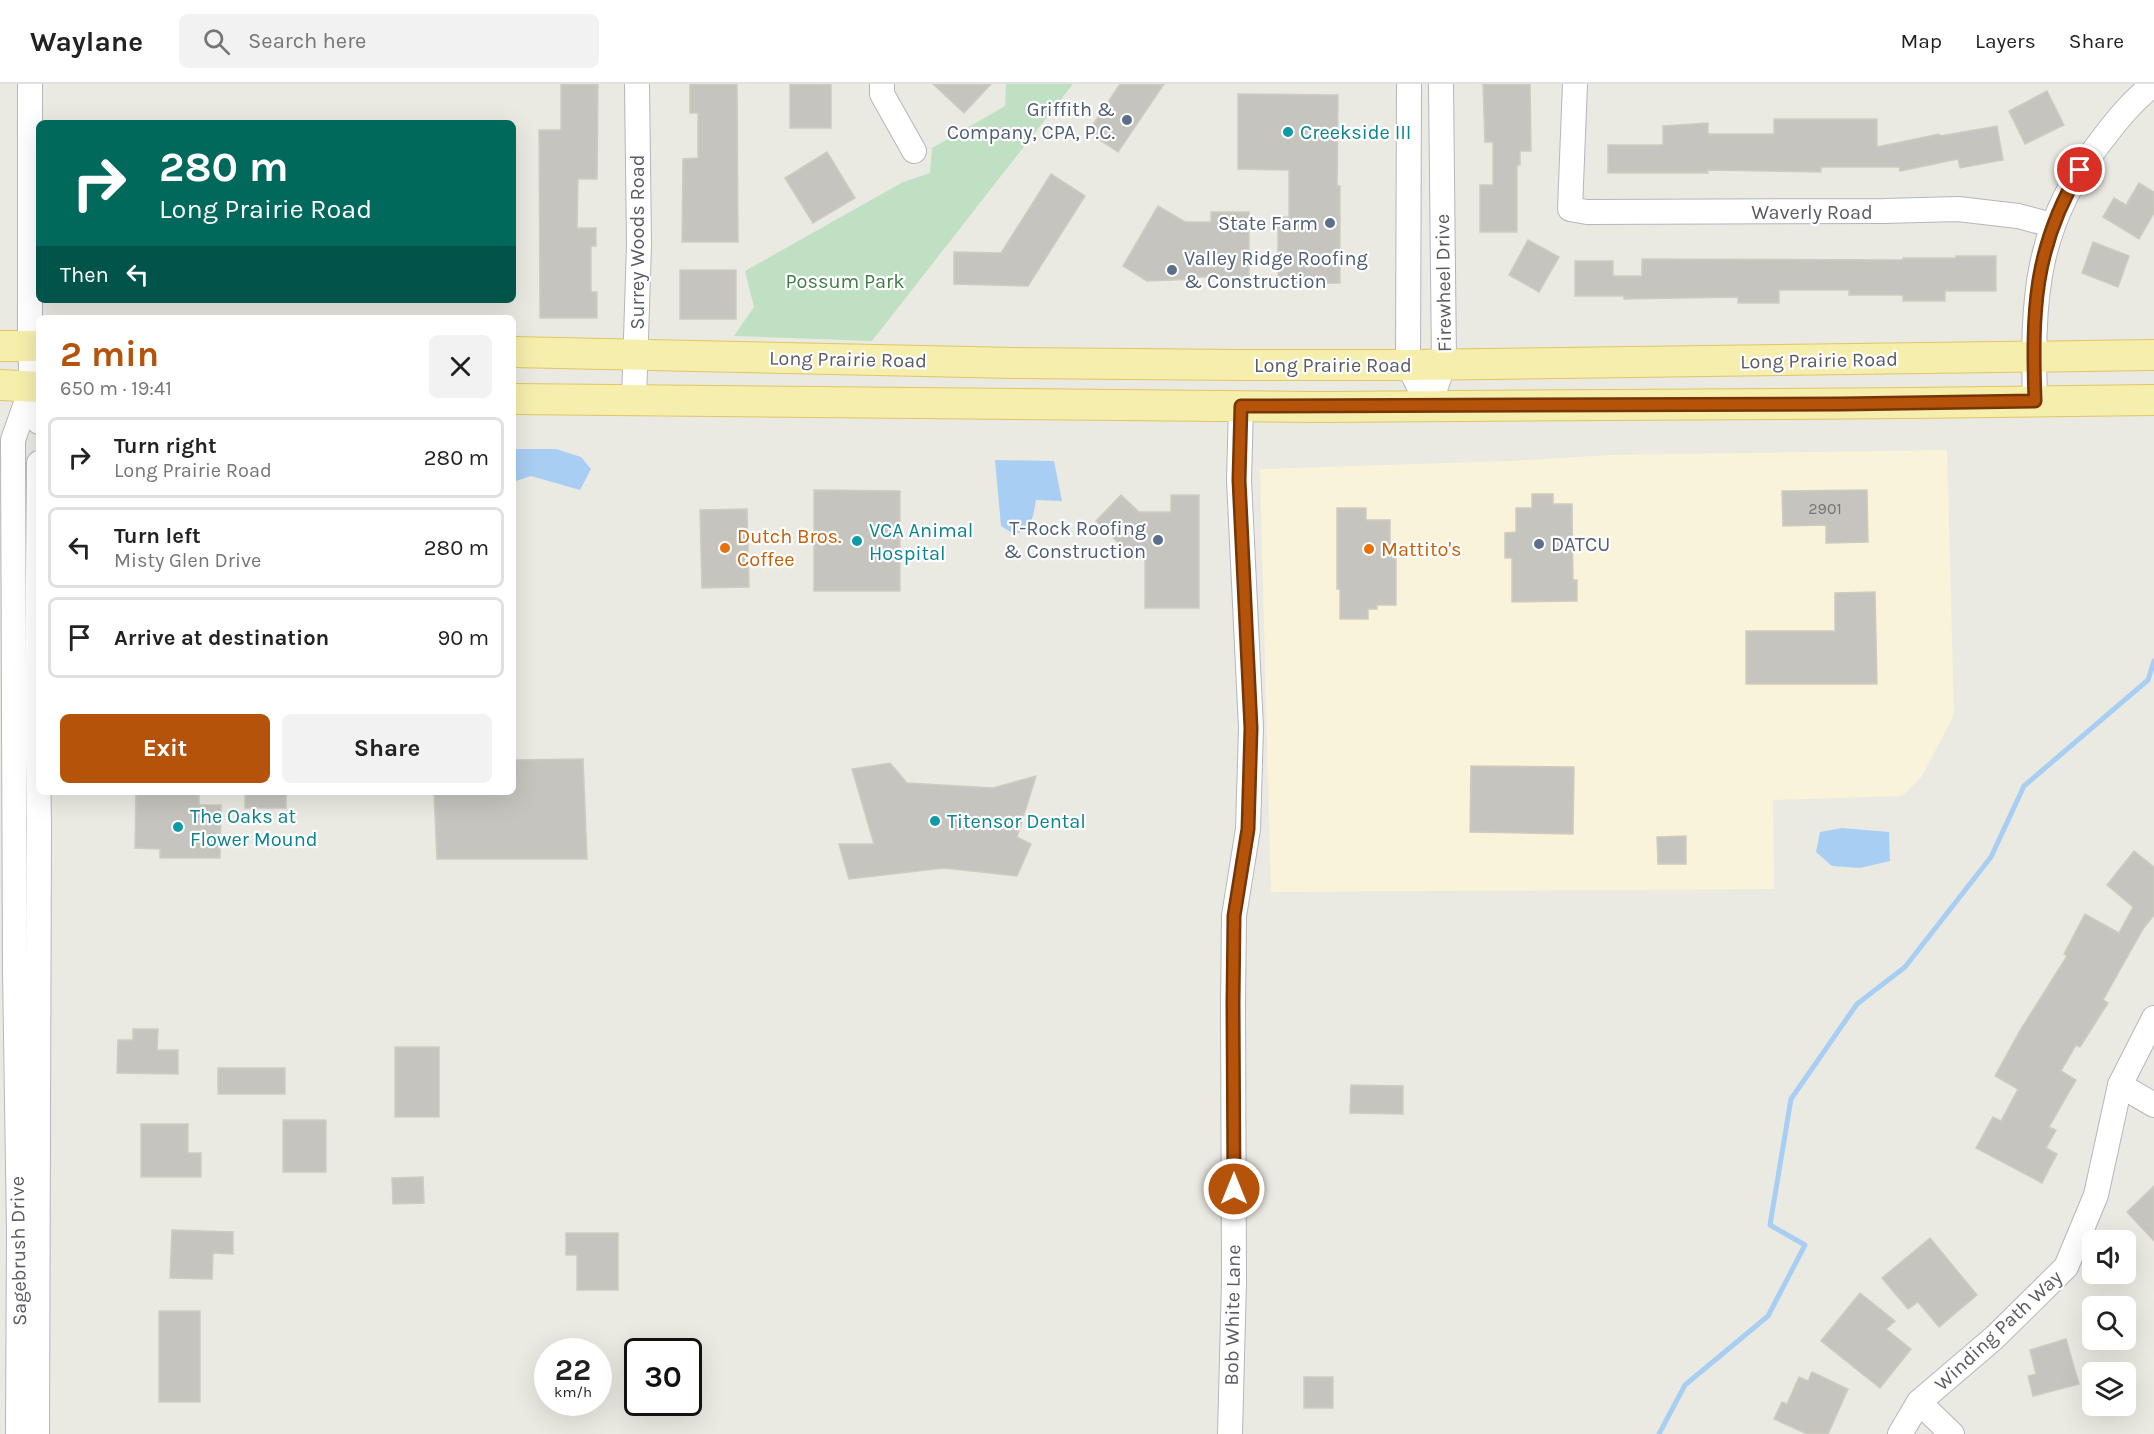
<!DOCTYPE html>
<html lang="en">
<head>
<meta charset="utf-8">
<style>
	body { margin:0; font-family:Karla,sans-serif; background:#f2f2f2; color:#222; height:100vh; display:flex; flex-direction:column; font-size:22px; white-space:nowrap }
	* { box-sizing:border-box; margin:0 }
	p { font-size:20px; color:#767676 }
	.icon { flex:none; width:33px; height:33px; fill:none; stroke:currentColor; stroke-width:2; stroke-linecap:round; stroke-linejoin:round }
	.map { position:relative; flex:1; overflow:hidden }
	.sheet { position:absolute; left:36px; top:231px; width:480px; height:480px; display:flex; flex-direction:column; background:#fff; border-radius:9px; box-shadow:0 6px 24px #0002 }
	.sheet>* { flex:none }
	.guide { position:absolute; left:36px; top:36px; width:480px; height:183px; border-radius:9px; box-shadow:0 6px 24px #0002; background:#00695c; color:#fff; overflow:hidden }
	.tools { position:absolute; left:2082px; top:1146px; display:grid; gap:12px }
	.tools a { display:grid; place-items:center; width:54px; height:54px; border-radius:9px; background:#fff; box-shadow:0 6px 24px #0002; font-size:30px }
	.speed { position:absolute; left:534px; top:1254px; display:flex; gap:12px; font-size:30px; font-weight:700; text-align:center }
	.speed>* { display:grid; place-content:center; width:78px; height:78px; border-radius:50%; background:#fff; box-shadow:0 6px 24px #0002; line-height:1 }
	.speed small { font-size:15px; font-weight:400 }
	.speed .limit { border:3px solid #111; border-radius:9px; background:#fff; color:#111 }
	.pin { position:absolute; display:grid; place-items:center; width:51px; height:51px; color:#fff; margin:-26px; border:3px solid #fff; border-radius:50%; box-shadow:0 2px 6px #0007 }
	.me { position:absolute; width:66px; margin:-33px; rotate:0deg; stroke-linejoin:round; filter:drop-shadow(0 0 4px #0008) }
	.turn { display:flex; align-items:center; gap:21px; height:126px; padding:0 24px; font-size:27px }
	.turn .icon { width:78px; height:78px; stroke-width:2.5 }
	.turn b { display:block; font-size:42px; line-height:51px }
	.then { display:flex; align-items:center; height:57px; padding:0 24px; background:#0003; gap:12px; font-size:22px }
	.round { display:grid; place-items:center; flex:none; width:63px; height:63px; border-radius:9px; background:#f2f2f2 }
	.head { display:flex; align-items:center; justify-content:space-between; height:102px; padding:0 24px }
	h1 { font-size:36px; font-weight:700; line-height:45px; color:#b45309 }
	.action { display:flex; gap:12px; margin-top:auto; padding:12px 24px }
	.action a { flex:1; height:69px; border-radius:9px; background:#b45309; color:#fff; font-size:24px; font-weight:700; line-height:69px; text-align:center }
	.action a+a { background:#f2f2f2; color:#222 }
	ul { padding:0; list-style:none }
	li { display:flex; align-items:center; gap:18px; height:81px; margin:0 12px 9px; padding:0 12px; border:3px solid #e0e0e0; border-radius:9px }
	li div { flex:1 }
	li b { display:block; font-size:22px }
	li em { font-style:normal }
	header { display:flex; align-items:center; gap:36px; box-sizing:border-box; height:84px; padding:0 30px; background:#fff; border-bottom:2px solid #e0e0e0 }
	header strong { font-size:28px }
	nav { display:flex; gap:33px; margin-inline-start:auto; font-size:21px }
	.search { width:420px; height:54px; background:#f2f2f2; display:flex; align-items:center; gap:15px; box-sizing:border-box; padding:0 21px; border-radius:9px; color:#767676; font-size:22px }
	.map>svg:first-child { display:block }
</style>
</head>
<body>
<header>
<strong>Waylane</strong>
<div class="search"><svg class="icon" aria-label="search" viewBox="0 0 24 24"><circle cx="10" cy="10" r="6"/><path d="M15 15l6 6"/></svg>Search here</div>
<nav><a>Map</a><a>Layers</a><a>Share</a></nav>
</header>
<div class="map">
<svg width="2154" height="1350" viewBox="0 0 2154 1350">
	<rect width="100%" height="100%" fill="#ebeae2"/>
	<path fill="#f9f4d9" d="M1947,366L1954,631L1922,692L1902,712L1773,716L1774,805L1271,808L1260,385L1510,377L1611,371Z"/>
	<path fill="#c0e0c3" d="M1006,0H1073L872,257L734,252L754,223L745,187L903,98L930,89L932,64L1005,22Z"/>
	<g fill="#a8cef4">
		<path d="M513,365H556L581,373L591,385L580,406L531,392L513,398Z"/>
		<path d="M995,376L1054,377L1062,417L1036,416L1033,432L1028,446L1014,450L1001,442Z"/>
		<path d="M1842,744L1889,748L1890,777L1860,784L1832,782L1816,768L1820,748Z"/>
	</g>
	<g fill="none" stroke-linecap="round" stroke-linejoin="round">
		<path stroke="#a8cef4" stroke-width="5" d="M1659,1350L1685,1301L1768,1232L1805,1161L1770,1141L1791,1015L1857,920L1905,883L1991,773L2024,702L2148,596L2154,577"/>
	</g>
	<g fill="#c6c4be" stroke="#cfcbc1" stroke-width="1.5">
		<path d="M561,0H598L597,95H578L577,144H596V162H591V208H597V234H540L539,46H561Z"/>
		<path d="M690,0H737L738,158H682L683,75L698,74V29H690Z"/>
		<rect x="790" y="0" width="41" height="44"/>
		<path d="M933,0H991L964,29Z"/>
		<path d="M1120,0H1164L1118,68L1088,48Z"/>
		<path d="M1483,0H1530L1531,67H1520V81H1517V148H1480V101H1493V58H1485Z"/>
		<path d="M2047,7L2064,41L2025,60L2009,27Z"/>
		<path d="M1238,10L1338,11L1337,102H1340V199L1278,200V133H1289V86L1238,85Z"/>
		<path d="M1774,35H1877V63L1939,50L1940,52L1997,42L2003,76L1960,84L1958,75L1900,87L1899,83H1821V88L1708,86V89H1608V61H1663V42L1708,39V50H1774Z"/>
		<path d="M827,68L855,114L813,139L785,94Z"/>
		<path d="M1051,90L1085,112L1028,202L954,200V168L1001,169Z"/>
		<path d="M2139,99L2154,108V129L2139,155L2103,133L2114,114L2126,121Z"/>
		<path d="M1158,122L1185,138H1211V128H1249V193H1198V195L1147,197L1123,182Z"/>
		<path d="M1528,156L1559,173L1539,208L1509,191Z"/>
		<path d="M2093,158L2129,172L2118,203L2082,189Z"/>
		<path d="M1956,172H1996V207H1945V217H1903V211H1849V206H1779V219H1738V213L1624,215V212H1575V177H1613V192H1642V175L1903,176V174H1956Z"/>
		<rect x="680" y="186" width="56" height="49"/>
		<path d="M814,406L900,407V507H814Z"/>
		<path d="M1867,406L1868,458L1826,459V441L1783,442L1782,407Z"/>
		<path d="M1532,410H1553V420H1572L1573,496H1577V517L1512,518V474H1505V449L1516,448V424H1532Z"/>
		<path d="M1121,411L1139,428H1171V411H1199V524H1145V474H1134L1096,437Z"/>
		<path d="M1337,424H1366V436H1390V467H1396V521H1377V525H1368V535H1340V505H1337Z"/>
		<path d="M747,425L749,503L702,504L700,426Z"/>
		<path d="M1875,508L1877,600H1746V547H1835V509Z"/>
		<path d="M583,675L587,775H437L434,708H513V676Z"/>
		<path d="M890,679L907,699L993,704L1036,692L1017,753L1031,760L1017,792L944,784L849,795L839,760H874L852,685Z"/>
		<path d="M1471,682L1574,683L1573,750L1470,748Z"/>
		<path d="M136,708H199V721H221L220,774H160V765L135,764Z"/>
		<rect x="245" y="708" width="41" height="16"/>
		<path d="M1686,752V780H1658L1657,753Z"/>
		<path d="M2134,767L2154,783V831L2143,845L2103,916L2108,919L2080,963L2076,961L2061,987L2076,996L2049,1043L2056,1046L2046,1064L2057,1070L2042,1099L1976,1064L1993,1033L2001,1037L2018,1005L1995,992L2021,945L2067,872L2064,870L2085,830L2119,849L2133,823L2107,801Z"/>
		<path d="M133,945H158L157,966H178V990L117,989L118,956H133Z"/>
		<rect x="395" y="963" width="44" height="70"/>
		<rect x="218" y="984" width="67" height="26"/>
		<path d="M1351,1001L1403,1002V1030L1350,1029Z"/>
		<rect x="283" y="1036" width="43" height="52"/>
		<path d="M141,1040H188V1069H201V1093H141Z"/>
		<path d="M423,1093L424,1119L393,1120L392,1094Z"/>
		<path d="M2154,1102V1157L2127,1128Z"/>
		<path d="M172,1146L233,1148V1170L213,1169L212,1195L170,1194Z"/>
		<path d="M566,1149H618V1206H577V1171H566Z"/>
		<path d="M1930,1154L1977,1211L1939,1243L1918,1218L1908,1225L1882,1194Z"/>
		<path d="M1860,1209L1895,1237L1886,1245L1911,1265L1880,1304L1821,1257Z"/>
		<rect x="159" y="1227" width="41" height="91"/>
		<path d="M2066,1255L2079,1300L2033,1312L2028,1292L2036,1290L2030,1266Z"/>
		<path d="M1812,1288L1848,1305L1828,1350H1807L1774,1335L1782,1318L1787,1320L1799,1293L1808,1297Z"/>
		<rect x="1304" y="1293" width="29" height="31"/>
	</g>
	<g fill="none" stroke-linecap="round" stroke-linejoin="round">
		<defs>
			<g id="minor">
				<path d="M30,0V262L32,302L39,338"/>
				<path d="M882,0V10L914,67"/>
				<path d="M1409,0L1408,281L1429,322"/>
				<path d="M1575,0L1570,125L1587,128L1884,127L1958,125L2018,132L2052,141"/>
				<path d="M634,316L639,161L637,0"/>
				<path d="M2035,317C2032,215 2035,141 2101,57C2117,36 2133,16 2154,0"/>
				<path d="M1429,322L1444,280L1441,0"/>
				<path d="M2120,1001L2154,1021"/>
				<path d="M1919,1318L1952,1350"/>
				<path d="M18,1350L19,1148L15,887L13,356L32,302"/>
				<path d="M37,1350L39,739L37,611L39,379"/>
				<path d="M1230,1350L1234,1197L1233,919L1234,832L1248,745L1251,644L1239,396L1241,322"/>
				<path d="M1900,1350L1919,1318L1994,1254L2066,1183L2096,1111L2120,1001L2154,934"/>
			</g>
			<g id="major">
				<path d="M0,262H39"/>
				<path d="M513,268L1014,279L1243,281H1408L2154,271"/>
				<path d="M0,301L39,303"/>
				<path d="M513,315L1320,323L1911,319L2154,316"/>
			</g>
		</defs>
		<use href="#minor" stroke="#b4b6bb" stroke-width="26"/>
		<use href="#major" stroke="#e0c665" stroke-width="32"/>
		<use href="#minor" stroke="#fff" stroke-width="24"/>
		<use href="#major" stroke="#f5eead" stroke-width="30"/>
	</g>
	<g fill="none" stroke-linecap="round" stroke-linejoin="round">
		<defs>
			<path id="route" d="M1234,1105L1233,919L1234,832L1248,745L1251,644L1239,396L1241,322L1842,320L2035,317C2032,228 2033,165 2080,86"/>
		</defs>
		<use href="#route" stroke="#753606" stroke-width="15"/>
		<use href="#route" stroke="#b45309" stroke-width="10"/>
	</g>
	<g fill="#5c6f8a" stroke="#fff" stroke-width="2">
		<circle cx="1127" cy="36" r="6"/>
		<circle cx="1330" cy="139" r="6"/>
		<circle cx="1172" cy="186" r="6"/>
		<circle cx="1158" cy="456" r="6"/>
		<circle cx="1539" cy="460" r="6"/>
	</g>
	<g fill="#0f9aa8" stroke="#fff" stroke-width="2">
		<circle cx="1288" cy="48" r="6"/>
		<circle cx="857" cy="457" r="6"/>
		<circle cx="935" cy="737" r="6"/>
		<circle cx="178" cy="743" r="6"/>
	</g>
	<g fill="#e8710a" stroke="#fff" stroke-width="2">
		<circle cx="725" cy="464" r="6"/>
		<circle cx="1369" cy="465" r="6"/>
	</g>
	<g text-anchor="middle" stroke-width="4.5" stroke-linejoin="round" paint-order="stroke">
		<g font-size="16" fill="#757678">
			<text x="1825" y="430">2901</text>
		</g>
		<g font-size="20" fill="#4e5e75" stroke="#fff" text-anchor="end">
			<text x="1115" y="32">Griffith &amp;<tspan x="1115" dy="23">Company, CPA, P.C.</tspan></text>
			<text x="1318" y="146">State Farm</text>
			<text x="1184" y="181" text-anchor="start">Valley Ridge Roofing<tspan x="1184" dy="23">&amp; Construction</tspan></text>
			<text x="1146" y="451">T-Rock Roofing<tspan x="1146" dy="23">&amp; Construction</tspan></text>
			<text x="1551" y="467" text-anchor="start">DATCU</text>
		</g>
		<g font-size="20" fill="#0d838f" stroke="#fff" text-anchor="start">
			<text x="1300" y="55">Creekside III</text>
			<text x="869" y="453">VCA Animal<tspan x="869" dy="23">Hospital</tspan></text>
			<text x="190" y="739">The Oaks at<tspan x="190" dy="23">Flower Mound</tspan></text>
			<text x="947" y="744">Titensor Dental</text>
		</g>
		<g font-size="20" fill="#5a5c61" stroke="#fff">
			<text x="1812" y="135">Waverly Road</text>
			<text transform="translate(637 158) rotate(-90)" y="7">Surrey Woods Road</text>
			<text transform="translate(1443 199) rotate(-91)" y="7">Firewheel Drive</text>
			<text transform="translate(848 275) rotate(1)" y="7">Long Prairie Road</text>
			<text transform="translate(1819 276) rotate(-1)" y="7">Long Prairie Road</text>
			<text x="1333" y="288">Long Prairie Road</text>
			<text transform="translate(18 1167) rotate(-91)" y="7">Sagebrush Drive</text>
			<text transform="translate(1232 1231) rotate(-89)" y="7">Bob White Lane</text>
			<text transform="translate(1998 1246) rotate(-43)" y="7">Winding Path Way</text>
		</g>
		<g font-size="20" fill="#3d7c44" stroke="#fff">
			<text x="845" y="204">Possum Park</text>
		</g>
		<g font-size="20" fill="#c56008" stroke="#fff" text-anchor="start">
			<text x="737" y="459">Dutch Bros.<tspan x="737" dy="23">Coffee</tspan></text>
			<text x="1381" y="472">Mattito's</text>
		</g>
	</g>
</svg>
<div class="tools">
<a><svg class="icon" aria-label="sound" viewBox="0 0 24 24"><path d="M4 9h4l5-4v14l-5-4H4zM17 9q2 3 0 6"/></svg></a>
<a><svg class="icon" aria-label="search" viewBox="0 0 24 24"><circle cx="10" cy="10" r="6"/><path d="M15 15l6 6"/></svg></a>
<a><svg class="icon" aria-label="layers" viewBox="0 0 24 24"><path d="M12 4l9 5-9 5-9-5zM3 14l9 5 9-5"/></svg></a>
</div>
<div class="speed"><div>22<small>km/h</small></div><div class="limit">30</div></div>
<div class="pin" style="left:2080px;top:86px;background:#d93025"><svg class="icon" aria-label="arrive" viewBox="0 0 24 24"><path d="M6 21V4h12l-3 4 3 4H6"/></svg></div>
<svg class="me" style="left:1234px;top:1105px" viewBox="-20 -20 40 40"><circle r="17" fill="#b45309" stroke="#fff" stroke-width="3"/><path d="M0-11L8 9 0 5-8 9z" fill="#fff"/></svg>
<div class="guide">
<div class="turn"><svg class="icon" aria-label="right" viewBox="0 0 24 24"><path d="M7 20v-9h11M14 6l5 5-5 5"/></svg><div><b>280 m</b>Long Prairie Road</div></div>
<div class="then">Then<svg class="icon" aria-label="left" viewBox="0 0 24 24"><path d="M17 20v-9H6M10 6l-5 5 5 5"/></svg></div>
</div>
<section class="sheet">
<div class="head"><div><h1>2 min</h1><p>650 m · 19:41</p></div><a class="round"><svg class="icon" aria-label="close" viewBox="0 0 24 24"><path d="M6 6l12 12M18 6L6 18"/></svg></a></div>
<ul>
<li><svg class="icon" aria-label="right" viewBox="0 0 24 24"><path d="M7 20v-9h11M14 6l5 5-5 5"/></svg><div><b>Turn right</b><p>Long Prairie Road</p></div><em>280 m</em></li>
<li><svg class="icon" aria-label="left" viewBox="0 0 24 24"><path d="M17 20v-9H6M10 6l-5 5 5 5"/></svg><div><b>Turn left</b><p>Misty Glen Drive</p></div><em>280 m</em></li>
<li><svg class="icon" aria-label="arrive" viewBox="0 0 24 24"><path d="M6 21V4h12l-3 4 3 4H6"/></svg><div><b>Arrive at destination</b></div><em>90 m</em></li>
</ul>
<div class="action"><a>Exit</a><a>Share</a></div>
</section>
</div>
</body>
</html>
